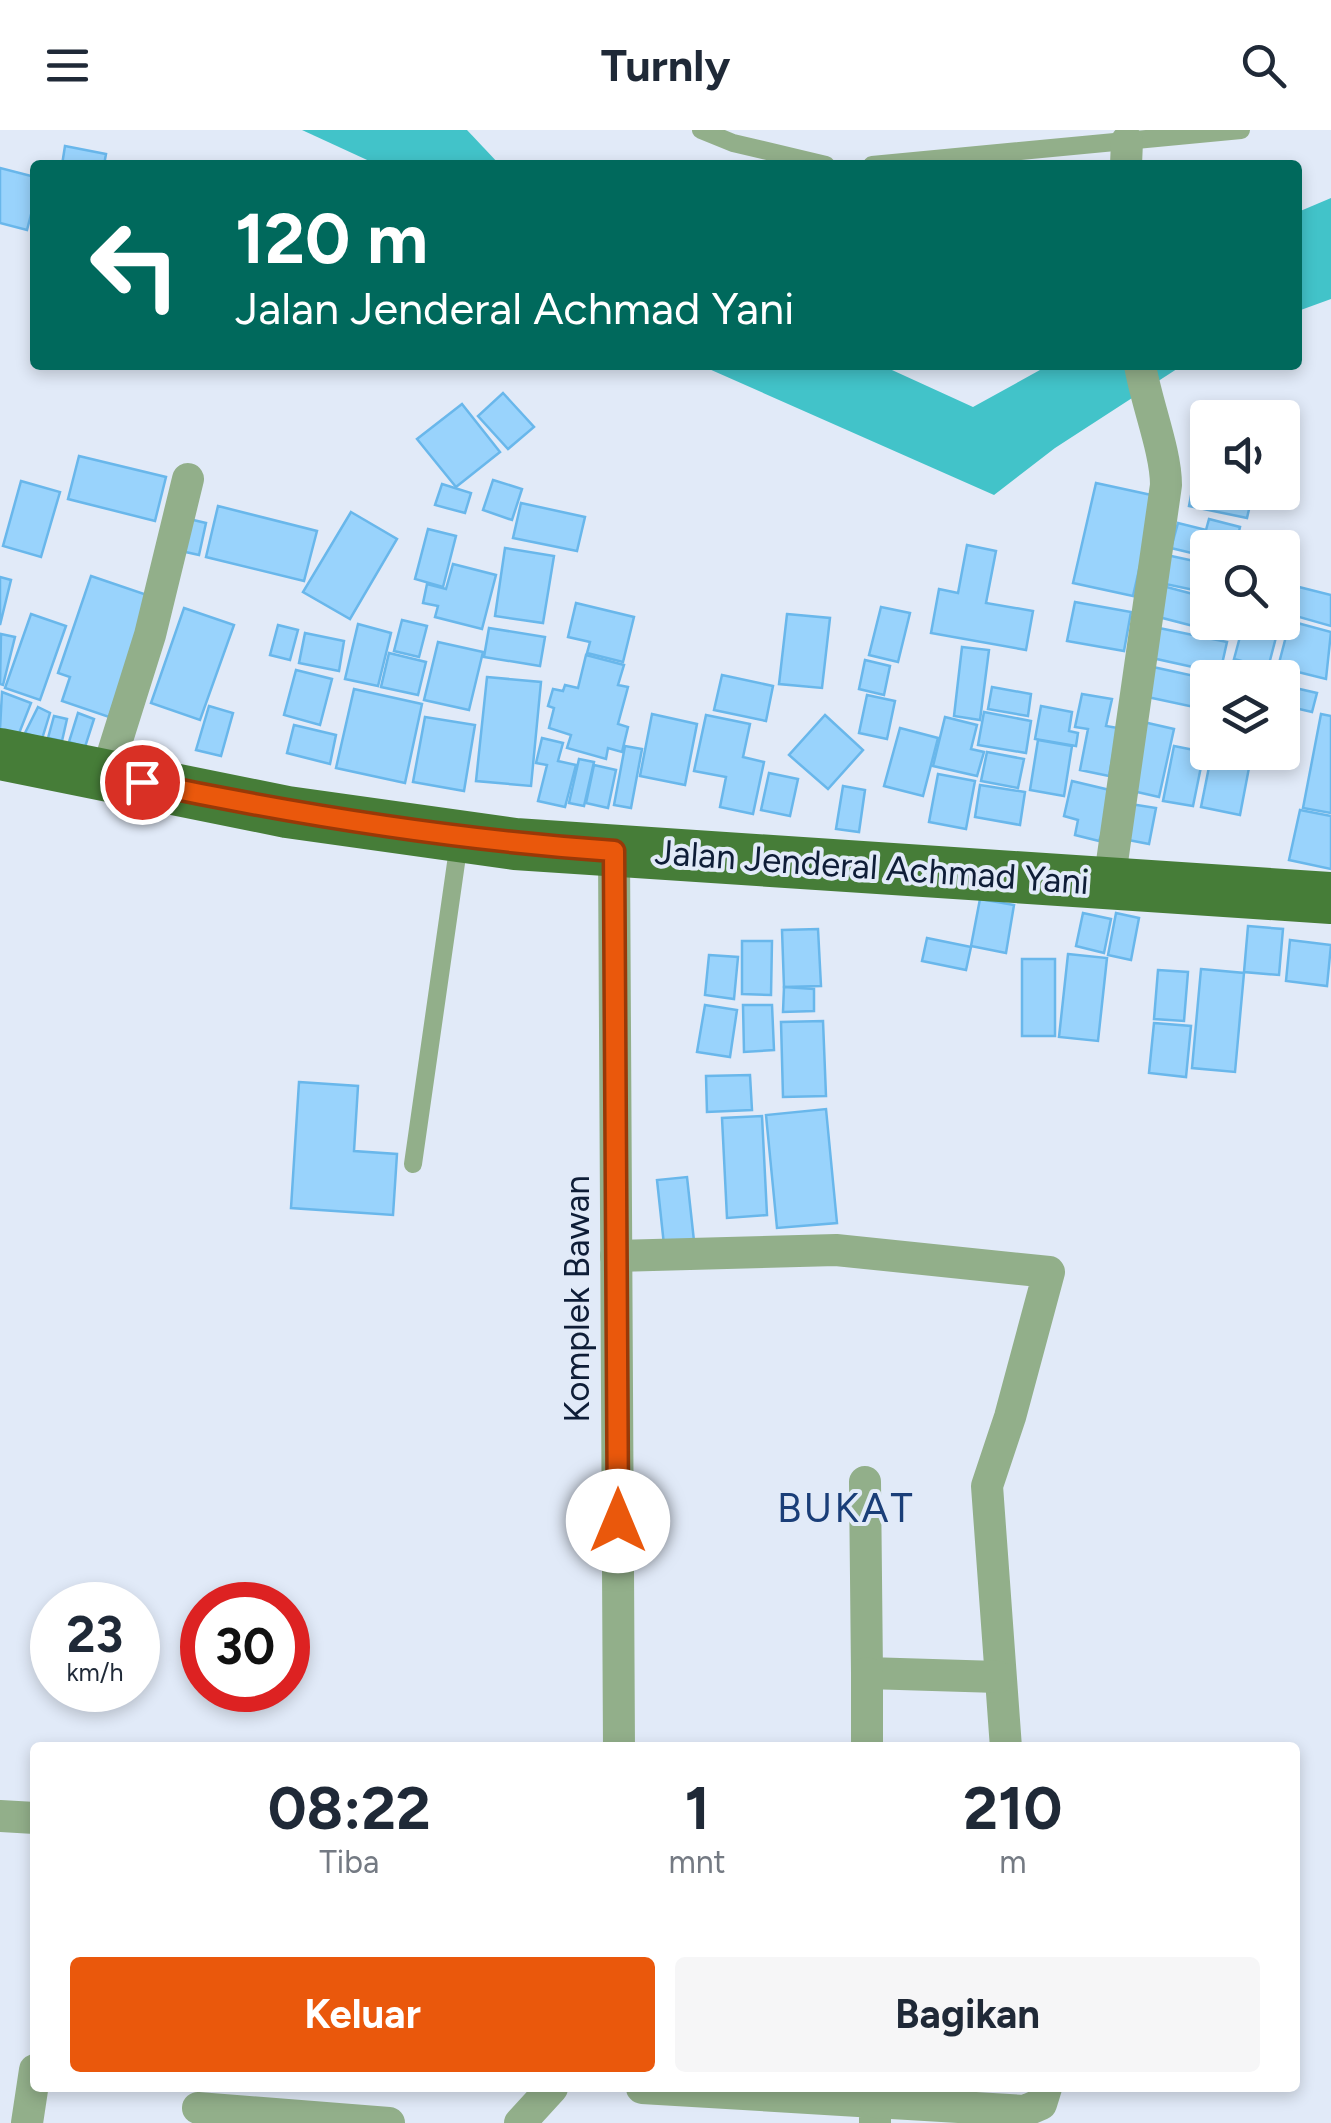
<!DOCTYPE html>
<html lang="id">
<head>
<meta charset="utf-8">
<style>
	body { margin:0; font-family:Figtree,sans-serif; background:#f6f6f7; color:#1f2937; height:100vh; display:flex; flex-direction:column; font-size:38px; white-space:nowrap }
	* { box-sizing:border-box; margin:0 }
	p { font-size:32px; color:#747a83 }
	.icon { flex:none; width:55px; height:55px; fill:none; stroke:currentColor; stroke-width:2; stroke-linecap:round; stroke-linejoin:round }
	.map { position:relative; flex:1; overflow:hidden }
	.sheet { position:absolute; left:30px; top:1612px; width:1270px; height:350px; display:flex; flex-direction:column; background:#fff; border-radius:10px; box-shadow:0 5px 15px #0003 }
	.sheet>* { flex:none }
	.hud { position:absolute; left:30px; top:30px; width:1272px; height:210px; border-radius:10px; box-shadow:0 5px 15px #0003; background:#00695c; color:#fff; overflow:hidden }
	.tools { position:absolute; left:1190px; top:270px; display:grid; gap:20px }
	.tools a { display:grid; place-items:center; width:110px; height:110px; border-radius:10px; background:#fff; box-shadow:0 5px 15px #0003; font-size:50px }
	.speed { position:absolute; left:30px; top:1452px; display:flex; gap:20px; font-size:50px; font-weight:700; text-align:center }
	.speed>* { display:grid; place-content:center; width:130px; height:130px; border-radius:50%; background:#fff; box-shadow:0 5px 15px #0003; line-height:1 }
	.speed small { font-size:25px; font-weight:400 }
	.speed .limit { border:15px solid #d22; background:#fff; color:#111 }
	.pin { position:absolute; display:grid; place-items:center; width:85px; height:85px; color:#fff; margin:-42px; border:5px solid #fff; border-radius:50%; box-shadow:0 2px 10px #0007 }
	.me { position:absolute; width:110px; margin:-55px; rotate:0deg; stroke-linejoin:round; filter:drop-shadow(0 0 8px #0008) }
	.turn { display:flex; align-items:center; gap:35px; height:210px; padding:0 40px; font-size:45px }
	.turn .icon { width:130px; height:130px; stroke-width:2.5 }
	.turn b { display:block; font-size:70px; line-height:85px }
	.eta { display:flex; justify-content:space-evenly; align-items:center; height:170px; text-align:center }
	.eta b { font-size:60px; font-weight:700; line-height:70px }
	.action { display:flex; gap:20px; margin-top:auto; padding:20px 40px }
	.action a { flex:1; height:115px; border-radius:10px; background:#ea580c; color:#fff; font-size:40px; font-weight:700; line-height:115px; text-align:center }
	.action a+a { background:#f6f6f7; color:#1f2937 }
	header { display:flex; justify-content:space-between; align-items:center; height:130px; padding:0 40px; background:#fff; font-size:45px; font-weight:700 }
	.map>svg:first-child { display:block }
</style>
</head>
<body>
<header><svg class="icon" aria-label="menu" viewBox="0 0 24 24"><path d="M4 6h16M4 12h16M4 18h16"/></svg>Turnly<svg class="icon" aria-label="search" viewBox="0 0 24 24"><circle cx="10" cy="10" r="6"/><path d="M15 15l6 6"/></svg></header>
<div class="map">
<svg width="1331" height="1993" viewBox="0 0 1331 1993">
	<rect width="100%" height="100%" fill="#e1eaf8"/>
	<g fill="#42c3c9">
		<path d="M302,0H467L500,35H378Z"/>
		<path d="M1331,68V169L1298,181V82Z"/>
		<path d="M700,235H881L973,277L1049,235H1183L1055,318L994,365Z"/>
	</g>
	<g fill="#99d3fc" stroke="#69b7eb" stroke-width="2.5">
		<path d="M65,16L106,24L104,35H62Z"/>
		<path d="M0,38L35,47V69L27,100L0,93Z"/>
		<path d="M503,263L534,297L508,319L478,286Z"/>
		<path d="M462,274L500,322L456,357L417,309Z"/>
		<path d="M79,326L166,347L155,391L68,369Z"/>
		<path d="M1196,340L1208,342V362H1253L1247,388L1189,376Z"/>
		<path d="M493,350L522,359L512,390L483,380Z"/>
		<path d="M21,351L60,362L41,427L3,416Z"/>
		<path d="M1096,353L1156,366L1133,466L1073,453Z"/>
		<path d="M442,354L471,363L465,383L435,375Z"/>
		<path d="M521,373L585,387L577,421L513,408Z"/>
		<path d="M218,376L317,401L304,451L206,427Z"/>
		<path d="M351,382L397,409L350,489L303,462Z"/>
		<path d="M189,389L206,393L199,425L181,421Z"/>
		<path d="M1209,389L1240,397L1235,418H1208V427L1171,418L1178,393L1206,400Z"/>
		<path d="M428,399L456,406L443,457L415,449Z"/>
		<path d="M967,415L996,421L986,473L1033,481L1026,520L931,503L939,459L958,463Z"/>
		<path d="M505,418L554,426L543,493L495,486Z"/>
		<path d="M1162,424L1208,434V463L1156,452Z"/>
		<path d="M453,434L496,445L482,499L435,487L438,476L423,473L427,454L446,459Z"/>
		<path d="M91,446L150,466L109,587L62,571L70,547L58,543Z"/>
		<path d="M0,447L11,450L0,495Z"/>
		<path d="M1159,455L1208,468V492H1228L1224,504L1151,485Z"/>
		<path d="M1299,457L1331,465V496L1292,485Z"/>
		<path d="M1075,472L1131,482L1124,521L1067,511Z"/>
		<path d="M576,473L634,487L623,532L587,523L590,512L568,507Z"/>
		<path d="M881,477L910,483L898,532L869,525Z"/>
		<path d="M184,478L234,495L200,590L151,573Z"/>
		<path d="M31,484L66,496L40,570L5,558Z"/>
		<path d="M787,484L830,488L822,558L779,554Z"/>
		<path d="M402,490L427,496L419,527L394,521Z"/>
		<path d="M1290,491L1331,502L1326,549L1278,537Z"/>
		<path d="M1244,492H1280L1268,538L1234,529Z"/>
		<path d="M358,494L391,503L378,556L345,549Z"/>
		<path d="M278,495L298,500L290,530L270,525Z"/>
		<path d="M489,498L545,507L540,536L484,527Z"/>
		<path d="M1159,498L1227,512L1220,543L1152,528Z"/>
		<path d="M305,503L344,511L339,541L299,533Z"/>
		<path d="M1,504L15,507L3,555L0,554Z"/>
		<path d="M438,512L483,522L469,580L424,570Z"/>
		<path d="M962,517L989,520L980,590L954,586Z"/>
		<path d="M389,523L426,532L418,565L381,557Z"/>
		<path d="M586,525L624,535L618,555L628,557L618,594L628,597L622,622L608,618L606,629L567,618L571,605L549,598L554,578L548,576L553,559L563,561L565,555L578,558Z"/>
		<path d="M865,530L890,536L884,565L859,559Z"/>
		<path d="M1144,535L1208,549V580L1138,565Z"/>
		<path d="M296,540L332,549L320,595L284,585Z"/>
		<path d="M722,545L773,556L766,591L714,580Z"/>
		<path d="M487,547L541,552L531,656L476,651Z"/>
		<path d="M1282,555L1317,563L1312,582L1282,575Z"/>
		<path d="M992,557L1031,564L1028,586L988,579Z"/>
		<path d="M354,559L422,574L405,653L336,638Z"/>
		<path d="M2,562L31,573L18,606L0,599Z"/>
		<path d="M1082,564L1112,569L1106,596L1118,598L1109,646L1080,640L1088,599L1075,597Z"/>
		<path d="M867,565L895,571L887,609L859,603Z"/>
		<path d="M209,576L233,583L221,626L196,620Z"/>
		<path d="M1041,576L1072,582L1069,601L1078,603L1076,616L1035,609Z"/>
		<path d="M38,577L50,583L42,609L25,603Z"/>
		<path d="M984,582L1031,591L1026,623L978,615Z"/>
		<path d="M78,583L94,589L85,617L69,612Z"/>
		<path d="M652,584L697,594L685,655L640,646Z"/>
		<path d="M1321,584L1331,586V683L1303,678Z"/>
		<path d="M706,585L750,594L743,627L764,632L753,684L720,677L726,647L694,641Z"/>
		<path d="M825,585L863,620L828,659L789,625Z"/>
		<path d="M54,586L67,589L62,611L48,608Z"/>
		<path d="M425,587L475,595L464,661L413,652Z"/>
		<path d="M945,587L977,595L971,619L984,622L977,646L933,636Z"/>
		<path d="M1139,591L1174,599L1159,667L1124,659Z"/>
		<path d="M294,595L336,605L330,634L287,623Z"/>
		<path d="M900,598L938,608L923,666L884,656Z"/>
		<path d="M542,608L563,613L558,631L576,635L565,677L538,671L547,635L536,633Z"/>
		<path d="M1038,610L1072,616L1064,666L1030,660Z"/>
		<path d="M625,616L642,619L631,678L614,675Z"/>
		<path d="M1174,616L1204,622L1193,676L1163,671Z"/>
		<path d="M987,622L1024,629L1018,658L981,651Z"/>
		<path d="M1212,622H1252L1240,685L1201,677Z"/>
		<path d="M579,629L594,632L584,676L569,673Z"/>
		<path d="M594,635L616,640L608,678L586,673Z"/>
		<path d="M769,643L798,649L790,686L761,680Z"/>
		<path d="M938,644L975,651L966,699L929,692Z"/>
		<path d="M1072,651L1118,662L1099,711L1075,705L1078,690L1064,686Z"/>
		<path d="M980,655L1025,662L1020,695L975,687Z"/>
		<path d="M843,656L865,660L859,702L836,699Z"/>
		<path d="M1124,673L1156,678L1149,714L1118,708Z"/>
		<path d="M1300,680L1331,686V739L1289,730Z"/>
		<path d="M980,769L1014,775L1006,823L971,816Z"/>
		<path d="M1083,783L1111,789L1104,823L1076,816Z"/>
		<path d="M1116,783L1139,788L1131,830L1108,825Z"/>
		<path d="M1248,796L1283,799L1279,845L1244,842Z"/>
		<path d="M818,799L821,856L784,857L782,800Z"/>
		<path d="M927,808L971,817L966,840L922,831Z"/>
		<path d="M1290,810L1331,815L1327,856L1286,851Z"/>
		<path d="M742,811H772L771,865L742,864Z"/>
		<path d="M1068,824L1107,828L1098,911L1059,907Z"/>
		<path d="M709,825L738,827L734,869L705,865Z"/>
		<rect x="1022" y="829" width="33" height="77"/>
		<path d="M1201,839L1244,843L1235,942L1192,938Z"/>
		<path d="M1158,840L1188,842L1184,891L1154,889Z"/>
		<path d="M784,857L814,859V881L783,882Z"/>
		<path d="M705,875L737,880L730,927L697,922Z"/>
		<path d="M743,875H772L774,920L744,922Z"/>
		<path d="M823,891L826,966L783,967L781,892Z"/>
		<path d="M1154,893L1191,896L1186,947L1149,943Z"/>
		<path d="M750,945L752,980L707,982L706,946Z"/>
		<path d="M299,952L358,956L354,1021L397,1024L393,1085L291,1078Z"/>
		<path d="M826,979L837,1093L777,1098L766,985Z"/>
		<path d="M762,986L767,1085L727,1088L722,988Z"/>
		<path d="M687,1047L694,1111L664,1115L657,1050Z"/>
	</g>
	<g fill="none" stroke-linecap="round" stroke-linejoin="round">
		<g stroke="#92af8a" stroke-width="18">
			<path d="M701,0L733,13L826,35"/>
			<path d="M872,35L1241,0"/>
			<path d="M413,1034L459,712"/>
		</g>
		<g stroke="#92af8a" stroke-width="32">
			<path d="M1126,35L1127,11"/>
			<path d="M106,645L150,505L188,349"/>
			<path d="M614,721L619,1618"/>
			<path d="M1109,753L1166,355C1166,321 1146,272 1140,235"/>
			<path d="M616,1126L836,1120L1049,1142L1010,1287L987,1356L1006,1618"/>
			<path d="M865,1352L867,1543L998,1547"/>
			<path d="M867,1618V1543"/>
			<path d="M0,1686L35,1688"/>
			<path d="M642,1958L875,1972V1993"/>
			<path d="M875,1972L1025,1981L1041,1974L1046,1958"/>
			<path d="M198,1978L389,1993"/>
			<path d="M27,1993L35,1940"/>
			<path d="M520,1993L552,1958"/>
		</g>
		<path stroke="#467d38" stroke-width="52" d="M0,624L287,682L515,714L1331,768"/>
	</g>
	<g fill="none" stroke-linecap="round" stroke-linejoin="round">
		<defs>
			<path id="route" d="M142,652C298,685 455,710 614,721L618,1391"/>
		</defs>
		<use href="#route" stroke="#983908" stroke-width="25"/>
		<use href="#route" stroke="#ea580c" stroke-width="18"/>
	</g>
	<g text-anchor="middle" stroke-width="8" stroke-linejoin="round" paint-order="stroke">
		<g font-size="35" fill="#0e1d37" stroke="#e1eaf8">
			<text transform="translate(872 737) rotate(4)" y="12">Jalan Jenderal Achmad Yani</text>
			<text transform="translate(577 1169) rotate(-90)" y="12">Komplek Bawan</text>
		</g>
		<g font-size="40" letter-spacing="2.5" fill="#1a3e78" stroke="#e1eaf8">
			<text x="846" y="1392">BUKAT</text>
		</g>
	</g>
</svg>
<div class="tools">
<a><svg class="icon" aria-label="sound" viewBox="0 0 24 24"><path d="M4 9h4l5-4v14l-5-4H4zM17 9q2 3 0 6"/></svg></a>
<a><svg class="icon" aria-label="search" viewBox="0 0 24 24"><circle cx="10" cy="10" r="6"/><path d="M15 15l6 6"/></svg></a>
<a><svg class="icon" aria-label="layers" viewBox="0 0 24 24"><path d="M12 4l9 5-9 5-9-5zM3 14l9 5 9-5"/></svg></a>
</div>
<div class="speed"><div>23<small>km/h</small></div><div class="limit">30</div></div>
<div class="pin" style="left:142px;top:652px;background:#d93025"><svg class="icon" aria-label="arrive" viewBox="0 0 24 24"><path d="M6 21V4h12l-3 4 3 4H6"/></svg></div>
<svg class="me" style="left:618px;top:1391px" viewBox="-20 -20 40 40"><circle r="19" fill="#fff"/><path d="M0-13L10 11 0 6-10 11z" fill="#ea580c"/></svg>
<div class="hud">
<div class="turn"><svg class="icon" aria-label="left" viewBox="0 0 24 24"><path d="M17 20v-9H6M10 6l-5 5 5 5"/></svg><div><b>120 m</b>Jalan Jenderal Achmad Yani</div></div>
</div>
<section class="sheet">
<div class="eta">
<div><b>08:22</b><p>Tiba</p></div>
<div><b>1</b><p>mnt</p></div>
<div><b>210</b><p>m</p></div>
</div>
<div class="action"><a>Keluar</a><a>Bagikan</a></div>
</section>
</div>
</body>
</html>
